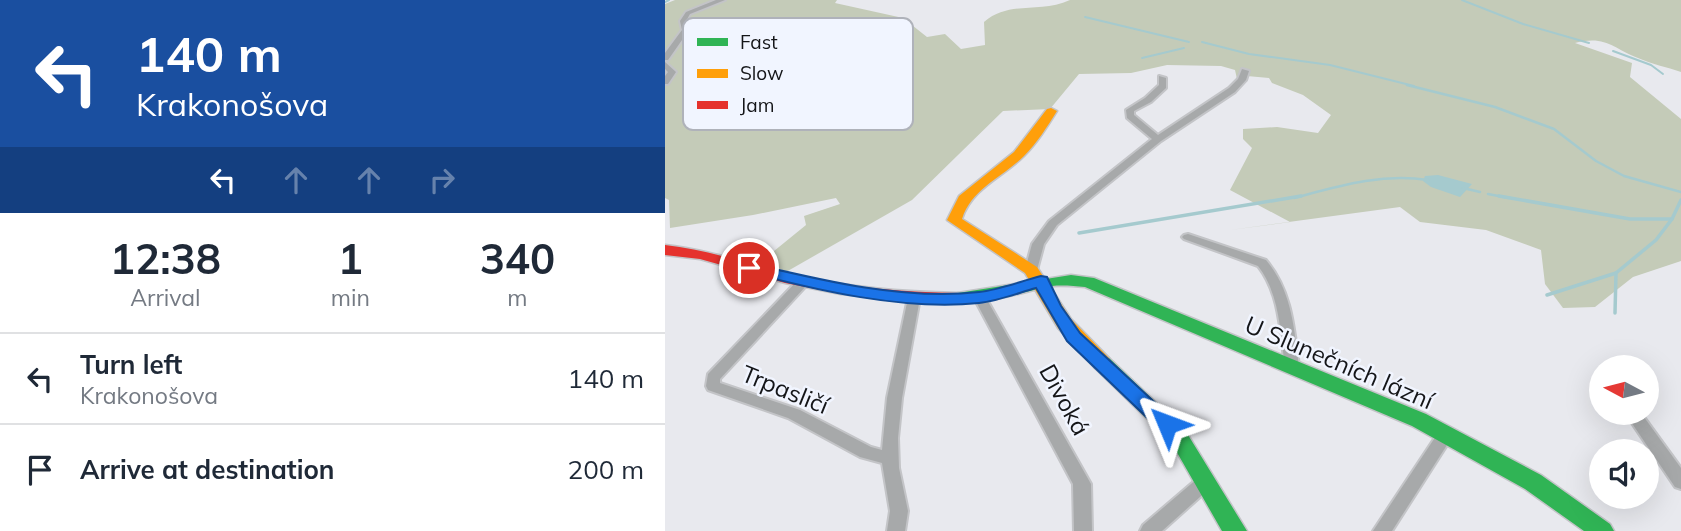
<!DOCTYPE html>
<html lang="en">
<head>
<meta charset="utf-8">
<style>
	body { margin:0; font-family:Mulish,sans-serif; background:#f6f6f7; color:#1f2937; height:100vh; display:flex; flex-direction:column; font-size:26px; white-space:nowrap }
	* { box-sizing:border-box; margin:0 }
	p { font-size:23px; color:#747a83 }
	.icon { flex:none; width:38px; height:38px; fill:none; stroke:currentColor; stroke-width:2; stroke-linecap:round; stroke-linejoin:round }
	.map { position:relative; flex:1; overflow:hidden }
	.sheet { display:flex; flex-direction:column; background:#fff; width:665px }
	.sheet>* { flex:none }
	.banner { background:#1a4fa0; color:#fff; overflow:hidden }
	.needle { width:46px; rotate:277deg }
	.fabs { position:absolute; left:924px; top:355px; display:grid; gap:14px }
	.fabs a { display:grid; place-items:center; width:70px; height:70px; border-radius:50%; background:#fff; box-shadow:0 7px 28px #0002; font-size:35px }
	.pin { position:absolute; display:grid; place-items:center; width:60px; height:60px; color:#fff; margin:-30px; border:4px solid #fff; border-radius:50%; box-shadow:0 2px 7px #0007 }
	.me { position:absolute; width:77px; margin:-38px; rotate:314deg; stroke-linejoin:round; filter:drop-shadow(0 0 5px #0008) }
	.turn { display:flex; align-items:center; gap:24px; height:147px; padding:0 21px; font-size:32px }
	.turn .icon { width:91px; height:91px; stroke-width:2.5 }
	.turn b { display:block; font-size:49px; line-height:60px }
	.lanes { display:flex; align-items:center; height:66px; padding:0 21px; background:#0003; justify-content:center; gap:35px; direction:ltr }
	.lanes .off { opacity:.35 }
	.eta { display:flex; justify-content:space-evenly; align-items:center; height:119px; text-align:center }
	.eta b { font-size:42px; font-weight:700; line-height:49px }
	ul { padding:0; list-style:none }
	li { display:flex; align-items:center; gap:21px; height:91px; padding:0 21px; border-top:2px solid #e0e1e3 }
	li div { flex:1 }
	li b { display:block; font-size:26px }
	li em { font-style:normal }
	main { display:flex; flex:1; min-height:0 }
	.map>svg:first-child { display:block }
</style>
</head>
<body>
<main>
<section class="sheet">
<div class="banner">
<div class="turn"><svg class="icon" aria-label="left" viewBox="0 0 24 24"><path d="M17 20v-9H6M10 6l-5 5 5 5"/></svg><div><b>140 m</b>Krakonošova</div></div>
<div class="lanes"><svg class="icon" aria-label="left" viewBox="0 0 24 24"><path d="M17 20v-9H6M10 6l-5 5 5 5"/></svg><svg class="icon off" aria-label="ahead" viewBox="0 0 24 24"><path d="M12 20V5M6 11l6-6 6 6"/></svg><svg class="icon off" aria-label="ahead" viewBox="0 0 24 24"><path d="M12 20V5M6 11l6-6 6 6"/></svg><svg class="icon off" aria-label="right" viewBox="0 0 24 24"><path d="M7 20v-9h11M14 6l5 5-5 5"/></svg></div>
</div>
<div class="eta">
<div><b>12:38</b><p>Arrival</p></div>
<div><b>1</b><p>min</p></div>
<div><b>340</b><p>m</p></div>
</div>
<ul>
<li><svg class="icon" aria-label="left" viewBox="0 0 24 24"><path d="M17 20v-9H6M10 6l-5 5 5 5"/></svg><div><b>Turn left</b><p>Krakonošova</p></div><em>140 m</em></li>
<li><svg class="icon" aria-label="arrive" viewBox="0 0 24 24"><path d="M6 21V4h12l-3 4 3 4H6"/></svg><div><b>Arrive at destination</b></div><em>200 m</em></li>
</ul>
</section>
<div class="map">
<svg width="1016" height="531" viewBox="0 0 1016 531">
	<rect width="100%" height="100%" fill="#e8e9ee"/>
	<path fill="#c4cbb8" d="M10,0H172L170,3L238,18L262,37L280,34L296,49L320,45L319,22C345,0 374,14 405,0H1016V72C1002,67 986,64 973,58C947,48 941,35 910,43L967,63L965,77L1016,119V261L968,277L930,307L898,308L880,284L876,250L821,230L755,222L735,207L565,230L625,222L565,190L587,148L578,139V129L612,127L653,133L666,115L638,95L607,83L604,78L582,76L572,79L570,70L556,66L502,65L466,73L414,74L385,109L338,111L247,200L121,272L98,260L141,225L139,216L175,204L171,198L88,215L5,228L4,200L0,198V4Z"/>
	<path fill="#a5cace" d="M773,175L807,184L795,197L766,187L758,181L760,176Z"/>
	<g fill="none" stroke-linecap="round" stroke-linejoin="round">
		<g stroke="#a5cace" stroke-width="2">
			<path d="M797,0L858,24L924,43"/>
			<path d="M0,2L4,0"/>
			<path d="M420,17L524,42"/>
			<path d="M537,42L584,54L665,65L749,86"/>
			<path d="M948,51L986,65L998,74"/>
			<path d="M477,58L519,48"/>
		</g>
		<g stroke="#a5cace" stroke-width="2.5">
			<path d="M742,85L830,107L889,129L931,161L959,176L1016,192"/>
			<path d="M798,188L815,192"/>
			<path d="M823,194L844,198"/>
			<path d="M629,198C674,186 716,173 763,180"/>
		</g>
		<g stroke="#a5cace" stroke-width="3.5">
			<path d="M834,196L965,219H1007L1016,200"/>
			<path d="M414,233L636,196"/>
			<path d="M882,295L951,273L991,240L1007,219"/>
			<path d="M950,313L951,273"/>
		</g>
		<defs>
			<g id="street">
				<path d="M51,0H60L25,14L21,21L24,30L3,60H0V53L17,30L15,21L21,12Z"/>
				<path d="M0,62L11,72L3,84H0V76L3,72L0,69Z"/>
				<path d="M577,69L584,71L581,80L570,92L496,141L392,225L379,244L372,270L370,273H362L360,270L367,244L384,221L487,139L462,118L461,110L480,98L494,85V76L501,78V88L486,102L469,111V115L493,135L564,88L573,79Z"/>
				<path d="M523,234L601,260C627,291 629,328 634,366L632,370H622L620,366C615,332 615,294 593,266L519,239L517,237L519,235Z"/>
				<path d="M138,278L142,279L144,282L142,285L55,379V383L135,410L206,447L217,450L222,398L243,298L249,294L254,295L255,298L237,398L233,438L234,468L243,511L240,531H222L225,511L217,463L195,457L123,418L43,390L41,386L43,374L134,279Z"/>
				<path d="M315,294L321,298L426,484L427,531H409L408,484L309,298Z"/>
				<path d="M960,413H976L1016,468V489L1010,487Z"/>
				<path d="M781,428L787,430L789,434L727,531H708L775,430Z"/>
				<path d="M539,476L545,478L548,483L545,488L497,531H475L478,525L533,478Z"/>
			</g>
			<g id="fast">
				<path d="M406,275L429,278L761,414L876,475L945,524L949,531H919L860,489L747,426L420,287C409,286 398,285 387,286C366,289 297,313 285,298L293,293Z"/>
				<path d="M437,356L444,358L520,430L582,531H557L506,442L430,368L428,363L430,358Z"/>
			</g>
			<path id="slow" d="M386,108L392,111C382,127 372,143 359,156C337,178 307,188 297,219L372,267L406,319L444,358L446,363L444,368H430L393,328L360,273L282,220L294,196L349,152L382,109Z"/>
			<path id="jam" d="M0,245C47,250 91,267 137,277C188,288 241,292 293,293L301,298L293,303H273L176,294L120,283L35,259L0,255Z"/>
		</defs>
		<use href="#street" stroke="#c3c4c7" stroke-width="4"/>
		<use href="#fast" stroke="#c3c4c7" stroke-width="3"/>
		<use href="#slow" stroke="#c3c4c7" stroke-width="3"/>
		<use href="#jam" stroke="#c3c4c7" stroke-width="3"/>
		<use href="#street" fill="#a7a9aa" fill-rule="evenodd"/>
		<use href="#fast" fill="#30b455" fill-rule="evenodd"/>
		<use href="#slow" fill="#ff9f0a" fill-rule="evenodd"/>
		<use href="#jam" fill="#e5322d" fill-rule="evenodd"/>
	</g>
	<path fill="#1a73e8" stroke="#114b97" stroke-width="2" d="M84,263C155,280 241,301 314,292C334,290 356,281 376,276L382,277L396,306L415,333L513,424L510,430L502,432L495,430L402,341L371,288C353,293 333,301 314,303C239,311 151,290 79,271L76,268L79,264Z"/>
	<g text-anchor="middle" stroke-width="5" stroke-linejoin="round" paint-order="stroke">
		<g font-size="24" fill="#141518" stroke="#f1f5ff">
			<text transform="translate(674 363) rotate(23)" y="8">U Slunečních lázní</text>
			<text transform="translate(120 390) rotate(22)" y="8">Trpasličí</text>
			<text transform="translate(399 400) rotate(61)" y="8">Divoká</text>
		</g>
	</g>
	<rect x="18" y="18" width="230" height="112" rx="10" fill="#f1f5ff" stroke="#afb2ba" stroke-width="2"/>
	<rect x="32" y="38" width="31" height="8" fill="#30b455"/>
	<rect x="32" y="69" width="31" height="9" fill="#ff9f0a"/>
	<rect x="32" y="101" width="31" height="8" fill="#e5322d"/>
	<g font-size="19" fill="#141518">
		<text x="75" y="49">Fast</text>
		<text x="75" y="80">Slow</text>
		<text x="75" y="112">Jam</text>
	</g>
</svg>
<div class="fabs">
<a><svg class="needle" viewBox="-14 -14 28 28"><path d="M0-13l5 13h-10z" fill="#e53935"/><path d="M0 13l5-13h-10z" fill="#747a83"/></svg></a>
<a><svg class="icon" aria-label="sound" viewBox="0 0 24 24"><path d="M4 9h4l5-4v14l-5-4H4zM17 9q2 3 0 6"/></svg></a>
</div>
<div class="pin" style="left:84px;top:268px;background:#d93025"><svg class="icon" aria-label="arrive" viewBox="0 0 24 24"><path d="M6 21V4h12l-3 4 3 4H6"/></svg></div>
<svg class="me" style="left:502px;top:424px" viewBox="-20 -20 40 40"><path d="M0-17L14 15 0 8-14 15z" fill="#1a73e8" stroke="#fff" stroke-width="4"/></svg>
</div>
</main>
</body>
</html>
